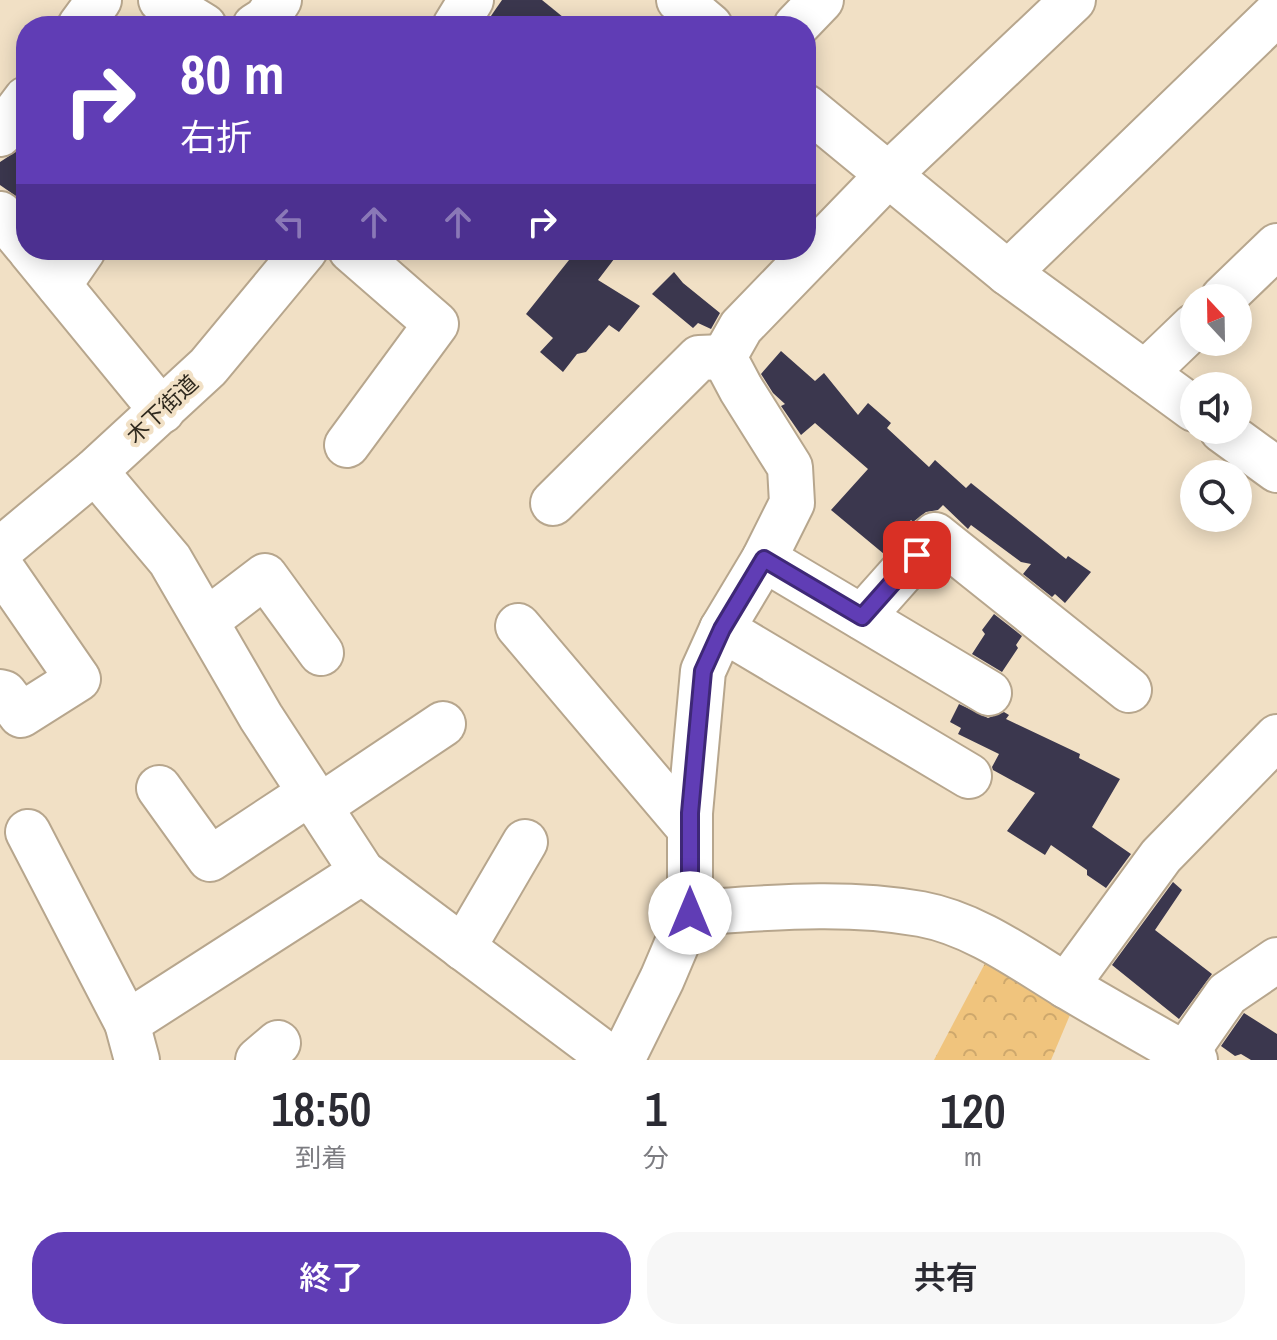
<!DOCTYPE html>
<html lang="ja">
<head>
<meta charset="utf-8">
<style>
	body { margin:0; font-family:"Archivo Narrow","Noto Sans JP",sans-serif; background:#f7f7f7; color:#2b2b33; height:100vh; display:flex; flex-direction:column; font-size:30px; white-space:nowrap }
	* { box-sizing:border-box; margin:0 }
	p { font-size:26px; color:#7c7c81 }
	.icon { flex:none; width:44px; height:44px; fill:none; stroke:currentColor; stroke-width:2; stroke-linecap:round; stroke-linejoin:round }
	.map { position:relative; height:1060px; overflow:hidden }
	.details { display:flex; flex-direction:column; background:#fff; flex:1 }
	.details>* { flex:none }
	.top-card { position:absolute; left:16px; top:16px; width:800px; height:244px; border-radius:32px; box-shadow:0 4px 20px #0003; background:#603db5; color:#fff; overflow:hidden }
	.needle { width:52px; rotate:338deg }
	.tools { position:absolute; left:1180px; top:284px; display:grid; gap:16px }
	.tools a { display:grid; place-items:center; width:72px; height:72px; border-radius:50%; background:#fff; box-shadow:0 4px 20px #0003; font-size:40px }
	.pin { position:absolute; display:grid; place-items:center; width:68px; height:68px; color:#fff; margin:-34px; border-radius:16px; box-shadow:0 4px 12px #0006 }
	.me { position:absolute; width:88px; margin:-44px; rotate:0deg; stroke-linejoin:round; filter:drop-shadow(0 0 6px #0008) }
	.turn { display:flex; align-items:center; gap:28px; height:168px; padding:0 32px; font-size:36px }
	.turn .icon { width:104px; height:104px; stroke-width:2.5 }
	.turn b { display:block; font-size:56px; line-height:68px }
	.lanes { display:flex; align-items:center; height:76px; padding:0 32px; background:#0003; justify-content:center; gap:40px; direction:ltr }
	.lanes .off { opacity:.35 }
	.eta { display:flex; justify-content:space-evenly; align-items:center; height:136px; text-align:center }
	.eta b { font-size:48px; font-weight:600; line-height:56px }
	.action { display:flex; gap:16px; margin-top:auto; padding:16px 32px }
	.action a { flex:1; height:92px; border-radius:32px; background:#603db5; color:#fff; font-size:32px; font-weight:600; line-height:92px; text-align:center }
	.action a+a { background:#f7f7f7; color:#2b2b33 }
	.map>svg:first-child { display:block }
</style>
</head>
<body>
<div class="map">
<svg width="1277" height="1060" viewBox="0 0 1277 1060">
	<defs>
		<pattern id="park-crowns" width="20" height="18" patternUnits="userSpaceOnUse" patternTransform="scale(2)"><rect width="20" height="18" fill="#f0c47d"/><path d="M2 6a3 3 0 1 1 6 0M12 15a3 3 0 1 1 6 0" fill="none" stroke="#cea86c"/></pattern>
	</defs>
	<rect width="100%" height="100%" fill="#f1e0c5"/>
	<path fill="url(#park-crowns)" d="M991,952L1075,1003L1051,1060H934Z"/>
	<g fill="#3b374e">
		<path d="M502,0H542L574,26H484Z"/>
		<path d="M26,141V203L0,185V162L20,149Z"/>
		<path d="M577,250H621L598,280L640,306L619,332L609,325L586,352L577,354L563,372L540,352L553,338L526,314Z"/>
		<path d="M674,272L683,283L720,313L711,329L698,323L693,328L652,294Z"/>
		<path d="M781,351L815,381L824,373L858,415L868,403L891,423L887,428L929,467L935,460L966,488L971,483L1066,559L1068,556L1091,572L1065,603L1055,594L1052,597L1023,574L1031,564L1021,562L971,525L968,529L943,505L938,510L926,512L913,522L911,520L884,554L831,510L868,469L815,423L801,435L781,406L785,404L773,393L761,374Z"/>
		<path d="M994,614L1022,636L1016,645L1018,648L1002,672L972,654L985,634L982,630Z"/>
		<path d="M959,704L988,718L1004,712L1009,715L1006,719L1080,754L1079,758L1120,779L1092,827L1131,854L1106,888L1087,875V870L1051,845L1045,855L1007,831L1035,793L993,770L992,767L999,754L958,734L961,728L950,722Z"/>
		<path d="M1173,882L1182,890L1155,930L1212,974L1179,1019L1112,965Z"/>
		<path d="M1244,1013L1277,1034V1060H1251L1241,1054L1235,1056L1221,1046Z"/>
	</g>
	<g fill="none" stroke-linecap="round" stroke-linejoin="round">
		<defs>
			<g id="minor">
				<path d="M161,0L204,26"/>
				<path d="M679,0L710,26"/>
				<path d="M80,26L99,0"/>
				<path d="M255,26L266,19L279,0"/>
				<path d="M796,26L821,0"/>
				<path d="M806,107L1008,273L1194,409"/>
				<path d="M0,134L26,99"/>
				<path d="M0,214L26,245"/>
				<path d="M30,250L162,411"/>
				<path d="M1008,273L1277,13"/>
				<path d="M59,285L83,250"/>
				<path d="M1223,298L1277,246"/>
				<path d="M1145,373L1194,326"/>
				<path d="M1222,430L1277,470"/>
				<path d="M347,445L436,324L351,250"/>
				<path d="M95,471L170,560L261,717L362,872L613,1060"/>
				<path d="M553,503L699,358L724,357"/>
				<path d="M764,559L989,693"/>
				<path d="M0,566L78,679L21,715L4,693L0,692"/>
				<path d="M862,617L935,535L1129,690"/>
				<path d="M206,621L265,576L321,653"/>
				<path d="M518,626L690,829"/>
				<path d="M722,629L969,776"/>
				<path d="M159,788L210,859L310,793"/>
				<path d="M319,807L443,724"/>
				<path d="M28,832L127,1023L137,1060"/>
				<path d="M690,913C767,908 844,900 921,914C975,924 1022,959 1068,987C1110,1012 1153,1036 1195,1060"/>
				<path d="M463,948L525,842"/>
				<path d="M1066,986L1161,856L1277,737"/>
				<path d="M127,1023L362,872"/>
				<path d="M1185,1054L1227,994L1277,960"/>
				<path d="M258,1060L278,1043"/>
				<path d="M622,1060L662,979L690,913V813L703,671L722,629L764,559L792,503L790,467L741,389L724,357L741,327L887,176L1073,0"/>
			</g>
			<g id="major">
				<path d="M455,26L471,0"/>
				<path d="M0,550L95,471L208,367L305,250"/>
			</g>
		</defs>
		<use href="#minor" stroke="#b7a68d" stroke-width="48"/>
		<use href="#major" stroke="#b7a68d" stroke-width="48"/>
		<use href="#minor" stroke="#fff" stroke-width="44"/>
		<use href="#major" stroke="#fff" stroke-width="44"/>
	</g>
	<g fill="none" stroke-linecap="round" stroke-linejoin="round">
		<defs>
			<path id="route" d="M690,913V813L703,671L722,629L764,559L862,617L917,555"/>
		</defs>
		<use href="#route" stroke="#3e2876" stroke-width="20"/>
		<use href="#route" stroke="#603db5" stroke-width="14"/>
	</g>
	<g text-anchor="middle" stroke-width="8" stroke-linejoin="round" paint-order="stroke">
		<g font-size="22" fill="#2e281d" stroke="#f1e0c5">
			<text transform="translate(162 409) rotate(-43)" y="8">木下街道</text>
		</g>
	</g>
</svg>
<div class="tools">
<a><svg class="needle" viewBox="-14 -14 28 28"><path d="M0-13l5 13h-10z" fill="#e53935"/><path d="M0 13l5-13h-10z" fill="#7c7c81"/></svg></a>
<a><svg class="icon" aria-label="sound" viewBox="0 0 24 24"><path d="M4 9h4l5-4v14l-5-4H4zM17 9q2 3 0 6"/></svg></a>
<a><svg class="icon" aria-label="search" viewBox="0 0 24 24"><circle cx="10" cy="10" r="6"/><path d="M15 15l6 6"/></svg></a>
</div>
<div class="pin" style="left:917px;top:555px;background:#d93025"><svg class="icon" aria-label="arrive" viewBox="0 0 24 24"><path d="M6 21V4h12l-3 4 3 4H6"/></svg></div>
<svg class="me" style="left:690px;top:913px" viewBox="-20 -20 40 40"><circle r="19" fill="#fff"/><path d="M0-13L10 11 0 6-10 11z" fill="#603db5"/></svg>
<div class="top-card">
<div class="turn"><svg class="icon" aria-label="right" viewBox="0 0 24 24"><path d="M7 20v-9h11M14 6l5 5-5 5"/></svg><div><b>80 m</b>右折</div></div>
<div class="lanes"><svg class="icon off" aria-label="left" viewBox="0 0 24 24"><path d="M17 20v-9H6M10 6l-5 5 5 5"/></svg><svg class="icon off" aria-label="ahead" viewBox="0 0 24 24"><path d="M12 20V5M6 11l6-6 6 6"/></svg><svg class="icon off" aria-label="ahead" viewBox="0 0 24 24"><path d="M12 20V5M6 11l6-6 6 6"/></svg><svg class="icon" aria-label="right" viewBox="0 0 24 24"><path d="M7 20v-9h11M14 6l5 5-5 5"/></svg></div>
</div>
</div>
<section class="details">
<div class="eta">
<div><b>18:50</b><p>到着</p></div>
<div><b>1</b><p>分</p></div>
<div><b>120</b><p>m</p></div>
</div>
<div class="action"><a>終了</a><a>共有</a></div>
</section>
</body>
</html>
